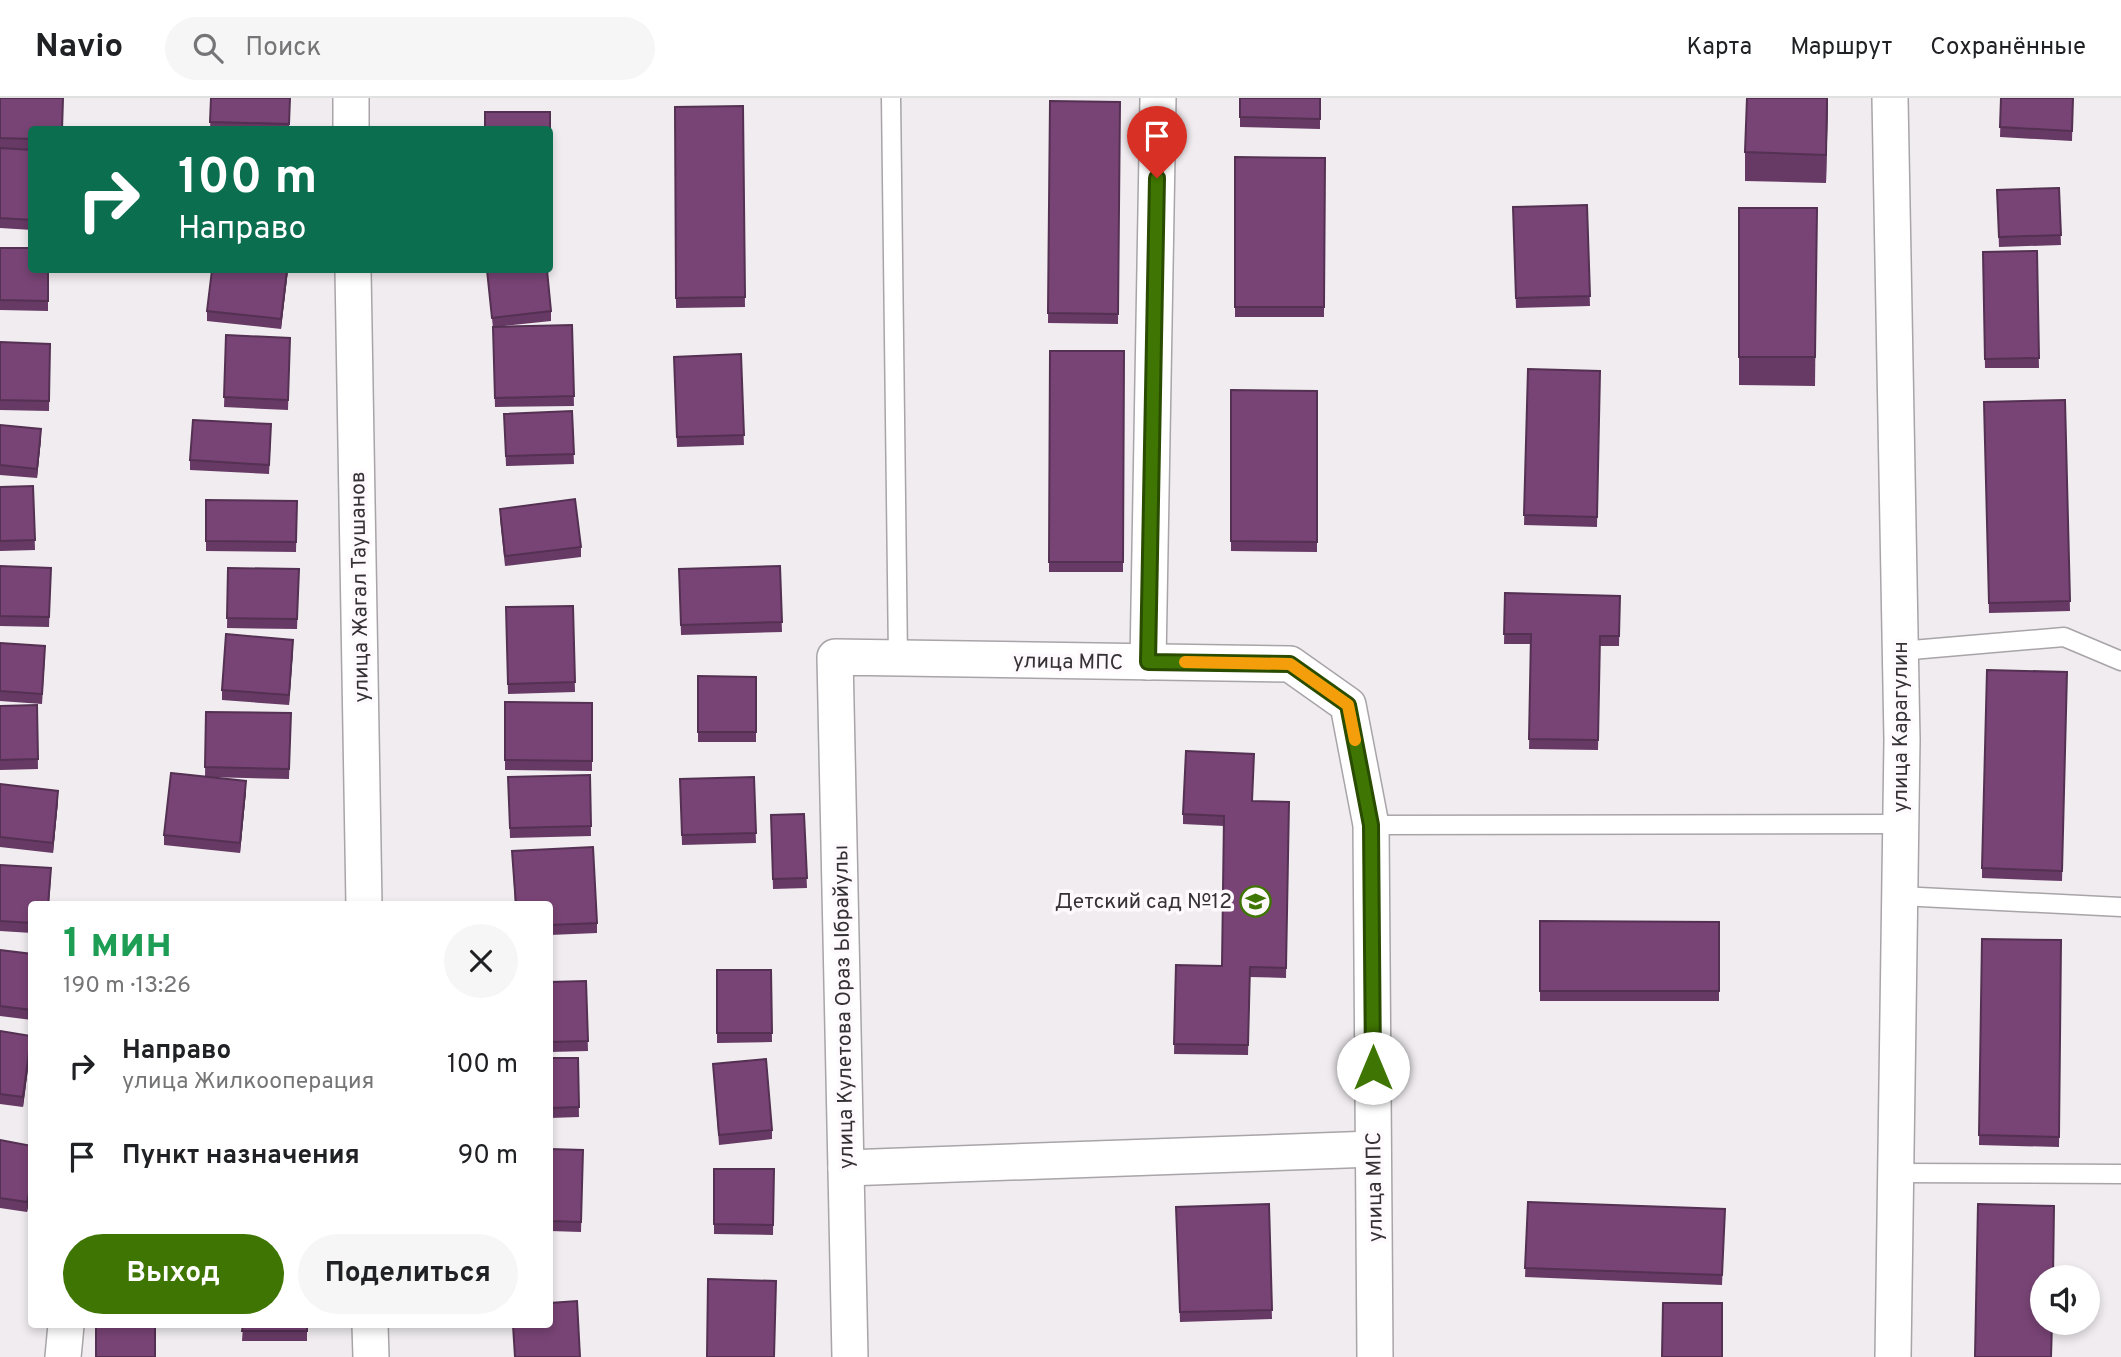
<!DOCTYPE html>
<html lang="ru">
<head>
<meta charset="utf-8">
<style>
	body { margin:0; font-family:Overpass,sans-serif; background:#f6f6f6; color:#202124; height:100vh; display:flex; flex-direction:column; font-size:26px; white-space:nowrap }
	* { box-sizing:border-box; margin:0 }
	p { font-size:23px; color:#757577 }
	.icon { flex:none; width:38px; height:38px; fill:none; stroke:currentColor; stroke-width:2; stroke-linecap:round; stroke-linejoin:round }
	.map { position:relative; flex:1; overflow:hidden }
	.sheet { position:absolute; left:28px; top:803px; width:525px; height:427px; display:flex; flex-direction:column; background:#fff; border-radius:7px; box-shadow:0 4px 10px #0003 }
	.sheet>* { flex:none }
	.hud { position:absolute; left:28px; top:28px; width:525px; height:147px; border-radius:7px; box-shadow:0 4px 10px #0003; background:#0b6e4f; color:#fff; overflow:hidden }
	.fabs { position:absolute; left:2030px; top:1167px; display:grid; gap:14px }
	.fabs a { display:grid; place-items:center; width:70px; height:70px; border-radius:50%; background:#fff; box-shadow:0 4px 10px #0003; font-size:35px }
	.pin { position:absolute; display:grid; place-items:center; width:60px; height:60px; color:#fff; margin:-72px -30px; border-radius:50% 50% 50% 0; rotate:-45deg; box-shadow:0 0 7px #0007 }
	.pin .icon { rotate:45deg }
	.me { position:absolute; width:77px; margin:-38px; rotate:0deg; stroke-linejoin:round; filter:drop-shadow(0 0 5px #0008) }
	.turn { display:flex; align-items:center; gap:24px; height:147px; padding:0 35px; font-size:32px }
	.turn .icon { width:91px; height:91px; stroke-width:2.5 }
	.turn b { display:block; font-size:49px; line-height:60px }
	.round { display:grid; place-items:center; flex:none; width:74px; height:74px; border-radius:37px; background:#f6f6f6 }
	.overview { display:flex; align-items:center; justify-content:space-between; height:119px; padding:0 35px }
	h1 { font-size:42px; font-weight:700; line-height:52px; color:#1e9e55 }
	.button { display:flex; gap:14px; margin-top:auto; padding:14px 35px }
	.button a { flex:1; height:80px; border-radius:42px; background:#3f7502; color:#fff; font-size:28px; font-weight:700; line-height:80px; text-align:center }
	.button a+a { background:#f6f6f6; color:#202124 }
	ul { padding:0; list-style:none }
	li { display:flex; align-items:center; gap:21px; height:91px; padding:0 35px }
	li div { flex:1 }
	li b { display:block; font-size:26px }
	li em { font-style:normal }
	header { display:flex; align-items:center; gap:42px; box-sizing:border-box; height:98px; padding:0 35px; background:#fff; border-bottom:2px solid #e0e0e0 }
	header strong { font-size:33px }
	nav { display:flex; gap:38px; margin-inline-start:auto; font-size:24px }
	.search { width:490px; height:63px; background:#f6f6f6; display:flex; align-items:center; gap:18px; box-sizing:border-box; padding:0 24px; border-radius:38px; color:#757577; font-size:26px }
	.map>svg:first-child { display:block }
</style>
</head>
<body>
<header>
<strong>Navio</strong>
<div class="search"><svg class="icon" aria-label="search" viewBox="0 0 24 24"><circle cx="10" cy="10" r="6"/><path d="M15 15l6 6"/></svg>Поиск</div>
<nav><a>Карта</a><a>Маршрут</a><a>Сохранённые</a></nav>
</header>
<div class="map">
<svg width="2121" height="1259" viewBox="0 0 2121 1259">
	<rect width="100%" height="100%" fill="#f0ecf0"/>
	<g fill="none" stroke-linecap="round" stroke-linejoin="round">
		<defs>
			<g id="service">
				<path d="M891,0L898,560"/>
				<path d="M1900,553L2064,539L2121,563"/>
				<path d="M1371,727L1901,726"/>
				<path d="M1900,798L2121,809"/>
				<path d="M1896,1075L2121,1076"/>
			</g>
			<g id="minor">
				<path d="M351,0V32"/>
				<path d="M1890,0L1902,642L1893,1259"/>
				<path d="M353,172L364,807"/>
				<path d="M1148,564L1158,0"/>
				<path d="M846,1070L1373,1051"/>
				<path d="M370,1227L371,1259"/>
				<path d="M63,1259L66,1227"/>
				<path d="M850,1259L835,559L1290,566L1348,607L1371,727L1375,1259"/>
			</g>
		</defs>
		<use href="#service" stroke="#a8a4a8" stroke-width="21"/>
		<use href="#minor" stroke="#a8a4a8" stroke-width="38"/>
		<use href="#service" stroke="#fff" stroke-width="18"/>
		<use href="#minor" stroke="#fff" stroke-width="35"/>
	</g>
	<g fill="#673a65">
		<path d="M0,0L32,32V132L0,130Z"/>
		<path d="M211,0H290L289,32H210Z"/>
		<path d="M1240,0H1320V31L1240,29Z"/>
		<path d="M1828,0L1826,85L1745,83V54Z"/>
		<path d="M2001,0H2073L2072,43L2000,39Z"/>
		<path d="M1050,3L1120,4L1118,226L1048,225Z"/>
		<path d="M743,8L745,209L676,210L675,9Z"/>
		<path d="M1235,59L1325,60L1324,219H1235Z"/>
		<path d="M2059,90L2061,147L1999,149L1997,92Z"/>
		<path d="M1587,107L1590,208L1516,210L1513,109Z"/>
		<path d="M1739,110H1817L1815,288L1739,287Z"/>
		<path d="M0,150L48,172V213L0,212Z"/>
		<path d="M2037,153L2039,270H1985L1983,154Z"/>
		<path d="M288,172L281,231L207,223V213Z"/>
		<path d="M487,172L551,213V223L504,228L572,227L574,308L495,309L493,230Z"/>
		<path d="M226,237L290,240L288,312L224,309Z"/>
		<path d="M0,244L50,246L49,313L0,312Z"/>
		<path d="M1050,253H1124L1123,474H1049Z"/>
		<path d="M741,256L744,347L677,349L674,259Z"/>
		<path d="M1528,271L1600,273L1597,429L1524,427Z"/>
		<path d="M1231,292L1317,293V454L1231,453Z"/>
		<path d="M2065,302L2070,513L1989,515L1984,304Z"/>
		<path d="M572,313L574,366L506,368L504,316Z"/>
		<path d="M0,327L41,341L37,380L0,377Z"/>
		<path d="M271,336L269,376L190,372V362Z"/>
		<path d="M33,388L35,452L0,453V389Z"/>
		<path d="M206,402L297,403L296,454L206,453Z"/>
		<path d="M500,411L581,449V459L505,468L500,421Z"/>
		<path d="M0,468L51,470L49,529L0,528Z"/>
		<path d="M780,468L782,534L681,537L679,471Z"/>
		<path d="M228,470L299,471L297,531L227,530Z"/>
		<path d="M1505,495L1620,498L1619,548H1600L1598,652L1529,651L1531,546H1504Z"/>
		<path d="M573,508L575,594L508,596L506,509Z"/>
		<path d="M0,545L45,558L42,606L0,603Z"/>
		<path d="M293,552L289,607L222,602V592Z"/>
		<path d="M2067,574L2062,783L1982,780V770Z"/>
		<path d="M698,578L756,579V644H698Z"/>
		<path d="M505,604L592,605V673L505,672Z"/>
		<path d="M37,607L38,671L0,672V608Z"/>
		<path d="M206,614L291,615L289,681L207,679L246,693L240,755L164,747V737L205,679Z"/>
		<path d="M1254,666L1252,703L1289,704L1286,880L1250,879L1248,957L1174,956L1176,867L1222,868L1224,728L1183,726V716Z"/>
		<path d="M590,677L591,738L510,740L508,679Z"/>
		<path d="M754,679L756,745L682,747L680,681Z"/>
		<path d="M0,686L58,703L53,755L0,749Z"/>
		<path d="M804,716L807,790L773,791L771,717Z"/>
		<path d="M512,753L597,825V835L550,837V807H515Z"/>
		<path d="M0,767L51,780L49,807H32V835L0,833Z"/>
		<path d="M1540,823L1719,824V903H1540Z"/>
		<path d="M1982,841L2061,842L2059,1049L1979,1047Z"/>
		<path d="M0,852L32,856V922L0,918Z"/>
		<path d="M717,872H771L772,944L717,945Z"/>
		<path d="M586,883L588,953L550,954V884Z"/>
		<path d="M0,933L31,948L23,1009L0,1006Z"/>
		<path d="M550,960H578L579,1019L550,1020Z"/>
		<path d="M713,966L772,1032V1041L719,1047Z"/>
		<path d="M0,1042L32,1048V1090L27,1114L0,1110Z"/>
		<path d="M550,1051L583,1052L581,1134L550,1133Z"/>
		<path d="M714,1071H774L773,1137L714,1136Z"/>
		<path d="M1528,1104L1725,1111L1722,1187L1525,1179Z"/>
		<path d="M1269,1106L1272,1221L1180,1224L1176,1109Z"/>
		<path d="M243,1227H307V1243H242Z"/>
	</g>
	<g fill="#543052">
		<path d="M1827,0H1828L1826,85V57Z"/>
		<path d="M287,172H288L281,231V221Z"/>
		<path d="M41,331V341L37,380V371Z"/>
		<path d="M293,542V552L289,607V597Z"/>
		<path d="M246,683V693L240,755V745Z"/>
		<path d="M58,693V703L53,755V745Z"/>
		<path d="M31,938V948L23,1009V999Z"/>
		<path d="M32,1080V1090L27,1114V1104Z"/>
	</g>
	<g fill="#784475" stroke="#543052" stroke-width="2">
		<path d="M0,0H63L62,32H32V41L0,40Z"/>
		<path d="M211,0H290L289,26L210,24Z"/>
		<path d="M1240,0H1320V21L1240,19Z"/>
		<path d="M1747,0H1827L1826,57L1745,54Z"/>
		<path d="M2001,0H2073L2072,33L2000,29Z"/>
		<path d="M1050,3L1120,4L1118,216L1048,215Z"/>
		<path d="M743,8L745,199L676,200L675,9Z"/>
		<path d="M485,14H550V82V32H485Z"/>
		<path d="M0,50L32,52V122L0,120Z"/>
		<path d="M1235,59L1325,60L1324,209H1235Z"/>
		<path d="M2059,90L2061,137L1999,139L1997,92Z"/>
		<path d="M1587,107L1590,198L1516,200L1513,109Z"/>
		<path d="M1739,110H1817L1815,259H1739Z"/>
		<path d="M0,150H32V172H48V203L0,202Z"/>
		<path d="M2037,153L2039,260L1985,261L1983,154Z"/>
		<path d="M212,172H287L281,221L207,213Z"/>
		<path d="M487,172H547L551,213L492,220Z"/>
		<path d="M572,227L574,298L495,300L493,229Z"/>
		<path d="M226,237L290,240L288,302L224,299Z"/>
		<path d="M0,244L50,246L49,303L0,302Z"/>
		<path d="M1050,253H1124L1123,464H1049Z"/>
		<path d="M741,256L744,337L677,339L674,259Z"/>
		<path d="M1528,271L1600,273L1597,419L1524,417Z"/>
		<path d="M1231,292L1317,293V444L1231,443Z"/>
		<path d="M2065,302L2070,503L1989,505L1984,304Z"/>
		<path d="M572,313L574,356L506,358L504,316Z"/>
		<path d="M193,322L271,326L269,367L190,362Z"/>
		<path d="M0,327L41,331L37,371L0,367Z"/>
		<path d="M33,388L35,442L0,443V389Z"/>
		<path d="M575,401L581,449L505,458L500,411Z"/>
		<path d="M206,402L297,403L296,444L206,443Z"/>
		<path d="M0,468L51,470L49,519L0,518Z"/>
		<path d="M780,468L782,524L681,527L679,471Z"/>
		<path d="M228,470L299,471L297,521L227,520Z"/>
		<path d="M1505,495L1620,498L1619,538H1600L1598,642L1529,641L1531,536H1504Z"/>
		<path d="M573,508L575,584L508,586L506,509Z"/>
		<path d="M226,536L293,542L289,597L222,592Z"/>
		<path d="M0,545L45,548L42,596L0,593Z"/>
		<path d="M1987,572L2067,574L2062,773L1982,770Z"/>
		<path d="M698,578L756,579V634H698Z"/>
		<path d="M505,604L592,605V663L505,662Z"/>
		<path d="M37,607L38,661L0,662V608Z"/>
		<path d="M206,614L291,615L289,671L205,669Z"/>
		<path d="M1186,653L1254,656L1252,703L1289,704L1286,870L1250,869L1248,947L1174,946L1176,867L1222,868L1224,718L1183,716Z"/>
		<path d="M171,675L246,683L240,745L164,737Z"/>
		<path d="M590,677L591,728L510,730L508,679Z"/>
		<path d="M754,679L756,735L682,737L680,681Z"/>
		<path d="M0,686L58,693L53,745L0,739Z"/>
		<path d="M804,716L807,780L773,781L771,717Z"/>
		<path d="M593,749L597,825L550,827V807H516L512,753Z"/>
		<path d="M0,767L51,770L48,807H32V825L0,823Z"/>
		<path d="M1540,823L1719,824V893H1540Z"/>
		<path d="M1982,841L2061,842L2059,1039L1979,1037Z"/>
		<path d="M0,852L32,856V912L0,908Z"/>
		<path d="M717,872H771L772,935H717Z"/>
		<path d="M586,883L588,943L550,944V884Z"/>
		<path d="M0,933L31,938L23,999L0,996Z"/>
		<path d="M550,960H578L579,1009L550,1010Z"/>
		<path d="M766,961L772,1032L719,1037L713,966Z"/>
		<path d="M0,1042L32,1048V1080L27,1104L0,1100Z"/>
		<path d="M550,1051L583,1052L581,1124L550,1123Z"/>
		<path d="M714,1071H774L773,1127L714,1126Z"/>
		<path d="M1528,1104L1725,1111L1722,1177L1525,1170Z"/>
		<path d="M1269,1106L1272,1212L1180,1214L1176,1109Z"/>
		<path d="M1978,1106L2054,1108L2053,1180H2042V1225H2052L2051,1259H1975Z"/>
		<path d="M708,1181L776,1183L774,1259H707Z"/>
		<path d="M577,1203L580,1259H515L513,1227H550V1205Z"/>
		<path d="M1663,1205H1722V1259H1662Z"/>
		<rect x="96" y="1227" width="59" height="32"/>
		<path d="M243,1227H307V1233H242Z"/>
	</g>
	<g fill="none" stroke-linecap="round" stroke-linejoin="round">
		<defs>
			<path id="route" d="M1157,80L1148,564L1290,566L1348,607L1371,727L1373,970"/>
		</defs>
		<use href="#route" stroke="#294c01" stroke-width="18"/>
		<use href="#route" stroke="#3f7502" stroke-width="12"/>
		<path stroke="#f59e0b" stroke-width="12" d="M1185,564L1290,566L1348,607L1355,642"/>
	</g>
	<defs>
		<symbol id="school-ring" viewBox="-11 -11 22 22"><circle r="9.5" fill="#fef9fd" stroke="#3f7502" stroke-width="1.5"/><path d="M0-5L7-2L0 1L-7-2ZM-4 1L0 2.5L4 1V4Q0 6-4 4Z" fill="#3f7502"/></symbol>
	</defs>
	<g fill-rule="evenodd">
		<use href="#school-ring" x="1238" y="786" width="35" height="35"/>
	</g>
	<g text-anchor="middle" stroke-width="7" stroke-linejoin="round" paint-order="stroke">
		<g font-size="21" fill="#343234" stroke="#fef9fd">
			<text transform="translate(359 489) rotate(-91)" y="7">улица Жагал Таушанов</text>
			<text transform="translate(1068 563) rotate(1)" y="7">улица МПС</text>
			<text transform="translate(1900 629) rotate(-90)" y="7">улица Карагулин</text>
			<text transform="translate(843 909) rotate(-91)" y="7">улица Кулетова Ораз Ыбрайулы</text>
			<text transform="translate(1374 1089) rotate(-91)" y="7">улица МПС</text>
		</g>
		<g font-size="21" fill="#343234" stroke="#fef9fd" text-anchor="end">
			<text x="1232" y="810">Детский сад №12</text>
		</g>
	</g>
</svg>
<div class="fabs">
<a><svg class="icon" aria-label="sound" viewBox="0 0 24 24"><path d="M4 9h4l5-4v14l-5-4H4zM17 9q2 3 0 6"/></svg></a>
</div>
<div class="pin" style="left:1157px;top:80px;background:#d93025"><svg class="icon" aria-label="arrive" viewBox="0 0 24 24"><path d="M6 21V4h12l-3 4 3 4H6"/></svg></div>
<svg class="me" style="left:1373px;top:970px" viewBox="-20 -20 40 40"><circle r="19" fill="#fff"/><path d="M0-13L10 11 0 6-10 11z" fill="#3f7502"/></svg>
<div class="hud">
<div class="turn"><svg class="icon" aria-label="right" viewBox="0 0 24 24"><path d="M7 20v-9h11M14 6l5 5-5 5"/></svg><div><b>100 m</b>Направо</div></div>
</div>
<section class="sheet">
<div class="overview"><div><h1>1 мин</h1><p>190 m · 13:26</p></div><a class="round"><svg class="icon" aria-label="close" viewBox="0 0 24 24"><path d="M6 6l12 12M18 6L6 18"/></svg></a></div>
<ul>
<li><svg class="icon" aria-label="right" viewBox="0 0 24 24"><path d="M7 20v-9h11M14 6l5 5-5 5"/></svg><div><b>Направо</b><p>улица Жилкооперация</p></div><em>100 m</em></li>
<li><svg class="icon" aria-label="arrive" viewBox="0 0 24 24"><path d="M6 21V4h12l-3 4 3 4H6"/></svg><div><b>Пункт назначения</b></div><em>90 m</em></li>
</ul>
<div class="button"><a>Выход</a><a>Поделиться</a></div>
</section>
</div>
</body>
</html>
